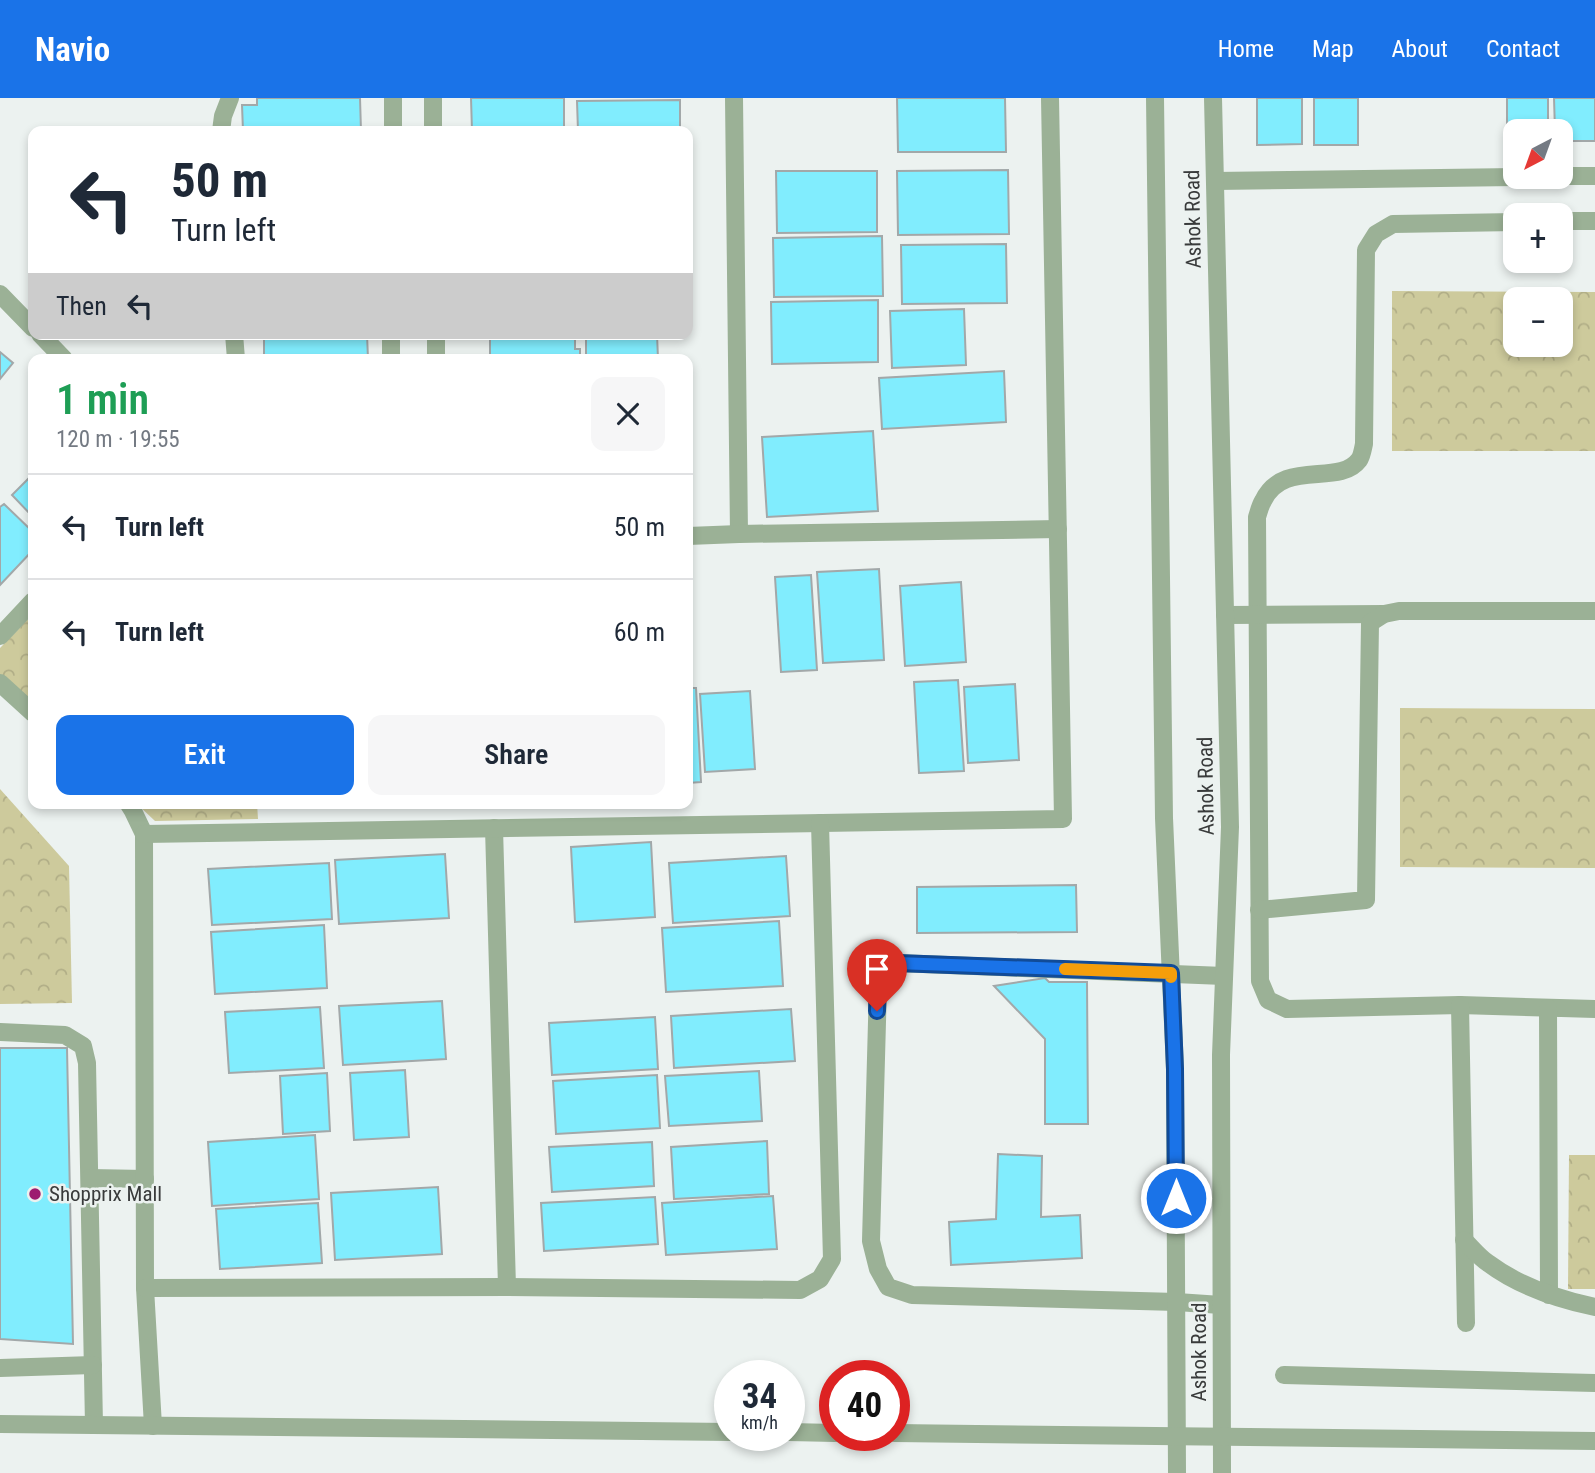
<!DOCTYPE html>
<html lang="en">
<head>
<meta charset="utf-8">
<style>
	body { margin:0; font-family:"Roboto Condensed",sans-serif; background:#f6f6f7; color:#1f2937; height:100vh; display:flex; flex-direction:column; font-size:26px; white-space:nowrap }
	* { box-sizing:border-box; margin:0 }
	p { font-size:23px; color:#747a83 }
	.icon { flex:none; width:38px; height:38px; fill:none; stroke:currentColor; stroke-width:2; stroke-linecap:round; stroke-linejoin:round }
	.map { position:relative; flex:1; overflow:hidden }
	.drawer { position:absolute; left:28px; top:256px; width:665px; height:455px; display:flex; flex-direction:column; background:#fff; border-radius:14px; box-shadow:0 4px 10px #0003 }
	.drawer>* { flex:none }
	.guide { position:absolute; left:28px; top:28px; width:665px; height:214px; border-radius:14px; box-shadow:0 4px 10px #0003; background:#fff; color:#1f2937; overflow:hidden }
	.needle { width:46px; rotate:221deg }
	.controls { position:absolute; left:1503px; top:21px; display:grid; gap:14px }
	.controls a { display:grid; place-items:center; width:70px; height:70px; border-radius:14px; background:#fff; box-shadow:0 4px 10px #0003; font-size:35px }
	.speed { position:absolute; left:714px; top:1262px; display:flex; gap:14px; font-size:35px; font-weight:700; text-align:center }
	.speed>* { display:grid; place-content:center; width:91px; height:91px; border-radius:50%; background:#fff; box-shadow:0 4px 10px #0003; line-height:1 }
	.speed small { font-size:18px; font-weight:400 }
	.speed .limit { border:10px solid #d22; background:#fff; color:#111 }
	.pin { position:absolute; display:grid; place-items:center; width:60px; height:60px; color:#fff; margin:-72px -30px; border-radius:50% 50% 50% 0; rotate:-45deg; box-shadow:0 0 7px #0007 }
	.pin .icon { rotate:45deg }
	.me { position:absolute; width:77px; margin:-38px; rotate:0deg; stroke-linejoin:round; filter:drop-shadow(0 0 5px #0008) }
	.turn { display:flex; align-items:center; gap:24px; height:147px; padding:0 28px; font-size:32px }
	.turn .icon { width:91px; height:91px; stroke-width:2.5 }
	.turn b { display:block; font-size:49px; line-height:60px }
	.then { display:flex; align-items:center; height:66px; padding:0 28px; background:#0003; gap:14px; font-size:26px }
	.round { display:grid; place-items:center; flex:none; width:74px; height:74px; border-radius:14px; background:#f6f6f7 }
	.summary { display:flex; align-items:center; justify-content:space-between; height:119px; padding:0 28px }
	h1 { font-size:42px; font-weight:600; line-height:52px; color:#1e9e55 }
	.cta { display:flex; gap:14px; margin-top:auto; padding:14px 28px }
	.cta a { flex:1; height:80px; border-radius:14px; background:#1a73e8; color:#fff; font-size:28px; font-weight:600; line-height:80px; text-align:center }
	.cta a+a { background:#f6f6f7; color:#1f2937 }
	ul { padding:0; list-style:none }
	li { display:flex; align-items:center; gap:21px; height:105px; padding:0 28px; border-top:2px solid #e0e1e3 }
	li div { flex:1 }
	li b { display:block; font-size:26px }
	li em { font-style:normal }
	header { display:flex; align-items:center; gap:42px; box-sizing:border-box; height:98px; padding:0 35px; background:#1a73e8; color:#fff }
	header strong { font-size:33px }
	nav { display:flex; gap:38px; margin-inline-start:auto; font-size:24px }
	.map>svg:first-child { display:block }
</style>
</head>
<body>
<header>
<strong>Navio</strong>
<nav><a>Home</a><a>Map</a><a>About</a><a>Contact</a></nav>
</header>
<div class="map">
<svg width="1595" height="1375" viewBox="0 0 1595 1375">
	<defs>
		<pattern id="park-crowns" width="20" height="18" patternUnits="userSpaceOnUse" patternTransform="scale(1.75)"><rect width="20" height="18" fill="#cdca9c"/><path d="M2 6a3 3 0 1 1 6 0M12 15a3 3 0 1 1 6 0" fill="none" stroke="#b1ae87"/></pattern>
	</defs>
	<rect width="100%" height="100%" fill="#ecf2f0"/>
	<g fill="url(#park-crowns)" fill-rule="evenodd">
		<path d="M1392,193L1595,194V353H1392ZM1516,201H1561V247H1516Z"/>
		<path d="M33,516V609L0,578V550Z"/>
		<path d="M1400,610L1595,611V770L1400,769Z"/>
		<path d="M0,691L69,768L72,905L0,906Z"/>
		<path d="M136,705H257L258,721L155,723Z"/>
		<path d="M1569,1057H1595V1191H1568Z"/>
	</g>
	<g fill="#81edfe" stroke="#a2a8a9" stroke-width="2">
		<path d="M257,0H360L361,33H243L242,7H257Z"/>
		<path d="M471,0H564V33H472Z"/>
		<path d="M897,0H1005L1006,54H898Z"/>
		<path d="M1257,0H1302V46L1257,47Z"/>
		<rect x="1314" y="0" width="44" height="47"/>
		<path d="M1507,0H1548V33H1516V41H1507Z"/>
		<path d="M1554,0H1595V43H1561V33H1555Z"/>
		<path d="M680,2V33H578L577,3Z"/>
		<path d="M1008,72L1009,136L898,137L897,73Z"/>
		<path d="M776,73H877V134L777,135Z"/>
		<path d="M882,138L883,198L774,199L773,140Z"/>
		<path d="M1006,146L1007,205L902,206L901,147Z"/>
		<path d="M878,202V264L772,266L771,204Z"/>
		<path d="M964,211L966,267L892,270L890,213Z"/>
		<path d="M264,236H367L368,261H264Z"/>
		<path d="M490,236H575V251H580V261H490Z"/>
		<path d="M586,236H657L658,261H586Z"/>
		<path d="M0,254L13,265L0,281Z"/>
		<path d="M1004,273L1006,324L882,331L879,280Z"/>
		<path d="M873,333L878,413L767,419L762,339Z"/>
		<path d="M688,366H689L692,420H688Z"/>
		<path d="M33,376V419L12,397Z"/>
		<path d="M4,406L33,434V452L0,487V409Z"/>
		<path d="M879,471L884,562L823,565L817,474Z"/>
		<path d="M811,477L817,572L781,574L775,479Z"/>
		<path d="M961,484L966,564L905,568L900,488Z"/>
		<path d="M958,582L964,673L919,675L914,584Z"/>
		<path d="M1015,586L1019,662L968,665L964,589Z"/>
		<path d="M688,590H696L701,684L688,685Z"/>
		<path d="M750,593L755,671L705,674L700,596Z"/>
		<path d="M651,744L655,819L575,824L571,749Z"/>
		<path d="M445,756L449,820L339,826L335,762Z"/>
		<path d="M786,758L790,818L673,825L669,765Z"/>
		<path d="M329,765L332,821L212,827L208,771Z"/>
		<path d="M1076,787L1077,834L917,835V789Z"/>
		<path d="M779,823L783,888L666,894L662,830Z"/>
		<path d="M324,827L327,890L215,896L211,834Z"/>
		<path d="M1045,880L1049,884H1087L1088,1026H1045V941L994,888Z"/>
		<path d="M442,903L446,961L343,967L339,908Z"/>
		<path d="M320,909L324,970L229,975L225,914Z"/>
		<path d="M791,911L795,963L674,970L671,918Z"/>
		<path d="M655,919L658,971L552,977L549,925Z"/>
		<path d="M0,950H67L73,1246L0,1241Z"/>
		<path d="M405,972L409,1039L354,1042L350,975Z"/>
		<path d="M759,973L762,1023L669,1028L665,978Z"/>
		<path d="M327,975L330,1033L283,1036L280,978Z"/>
		<path d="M657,977L660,1030L556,1036L553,983Z"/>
		<path d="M315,1037L319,1101L212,1108L208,1044Z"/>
		<path d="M767,1043L769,1096L674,1101L671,1049Z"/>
		<path d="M652,1044L654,1088L552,1094L549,1049Z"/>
		<path d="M998,1056L1042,1058L1041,1119L1080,1117L1082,1160L951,1167L949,1124L996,1121Z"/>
		<path d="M438,1089L442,1156L335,1162L331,1095Z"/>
		<path d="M773,1098L777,1151L666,1157L662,1105Z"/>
		<path d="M655,1099L658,1146L544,1153L541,1105Z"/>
		<path d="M318,1105L322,1165L220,1171L216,1111Z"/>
	</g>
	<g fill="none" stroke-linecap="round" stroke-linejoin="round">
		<g stroke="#9bb196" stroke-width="18">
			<path d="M221,33L223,18L230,0"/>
			<path d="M393,33V0"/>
			<path d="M234,236L236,261"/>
			<path d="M391,261V236"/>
			<path d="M0,934L65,937L83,948L87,965L94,1327"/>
			<path d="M90,1080L145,1081"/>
			<path d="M1221,1207L1177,1204L912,1197L888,1189L878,1171L871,1143L878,887L884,874L897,865L1224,878"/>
			<path d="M0,1270L93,1267"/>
		</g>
		<g stroke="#9bb196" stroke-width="18">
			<path d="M433,0V33"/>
			<path d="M734,0L739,436"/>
			<path d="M1561,78H1595"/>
			<path d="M1215,83L1516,79"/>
			<path d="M1561,123H1595"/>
			<path d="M1516,124L1393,126L1376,136L1366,152L1364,346C1363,350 1362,358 1359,362C1339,389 1283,360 1263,403C1260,408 1259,413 1257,419L1260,883L1268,902L1287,911L1460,907L1595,911"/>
			<path d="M0,196L33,230"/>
			<path d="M40,236L64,261"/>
			<path d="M436,236V261"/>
			<path d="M688,438L739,436L1058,431"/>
			<path d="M1225,517L1384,516"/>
			<path d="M0,538L33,503"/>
			<path d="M0,585L33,615"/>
			<path d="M128,705L133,713L144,736L145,1190L153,1328"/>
			<path d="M494,730L507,1189"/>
			<path d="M144,736L1063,721L1050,0"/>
			<path d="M1259,812L1366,802L1370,525L1384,516L1399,513H1595"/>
			<path d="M1460,907L1466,1225"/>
			<path d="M1548,910L1549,1197"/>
			<path d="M1464,1142C1472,1150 1479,1159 1488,1165C1520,1189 1557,1201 1595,1209"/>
			<path d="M145,1190L507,1189L800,1192L820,1181L832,1161L820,725"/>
			<path d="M1284,1277L1595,1285"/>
		</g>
		<g stroke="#9bb196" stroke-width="18">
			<path d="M1155,0L1164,720L1175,971L1177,1375"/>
			<path d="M1213,0L1230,729L1221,957L1222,1375"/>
			<path d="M0,1326L730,1334"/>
			<path d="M789,1334L835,1335"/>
			<path d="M894,1335L1595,1343"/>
		</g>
	</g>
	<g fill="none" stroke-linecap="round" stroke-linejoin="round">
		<defs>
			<path id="route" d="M877,913C878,889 876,880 897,865L1171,875L1175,971L1176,1100"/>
		</defs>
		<use href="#route" stroke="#114b97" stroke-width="18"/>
		<use href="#route" stroke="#1a73e8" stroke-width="12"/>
		<path stroke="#f59e0b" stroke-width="12" d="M1065,871L1171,875V879"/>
	</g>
	<circle fill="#9d1c70" stroke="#ecf2f0" stroke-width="2.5" cx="35" cy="1096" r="7"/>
	<g text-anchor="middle" stroke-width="5" stroke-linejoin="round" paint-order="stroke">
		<g font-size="21" fill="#393b3b" stroke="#ecf2f0">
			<text transform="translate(1193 121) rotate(-91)" y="7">Ashok Road</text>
			<text transform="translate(1206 688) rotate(-91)" y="7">Ashok Road</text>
			<text transform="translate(1199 1254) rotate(-90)" y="7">Ashok Road</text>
		</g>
		<g font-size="21" fill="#393b3b" stroke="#ecf2f0" text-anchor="start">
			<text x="49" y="1103">Shopprix Mall</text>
		</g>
	</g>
</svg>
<div class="controls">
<a><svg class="needle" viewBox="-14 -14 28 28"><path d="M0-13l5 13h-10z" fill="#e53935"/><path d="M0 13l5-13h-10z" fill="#747a83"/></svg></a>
<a>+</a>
<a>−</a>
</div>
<div class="speed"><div>34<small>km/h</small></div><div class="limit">40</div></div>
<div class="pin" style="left:877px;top:913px;background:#d93025"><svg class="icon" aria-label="arrive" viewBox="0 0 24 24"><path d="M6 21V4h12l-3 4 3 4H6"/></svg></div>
<svg class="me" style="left:1176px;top:1100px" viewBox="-20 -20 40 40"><circle r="17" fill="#1a73e8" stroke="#fff" stroke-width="3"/><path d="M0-11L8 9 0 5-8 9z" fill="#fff"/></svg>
<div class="guide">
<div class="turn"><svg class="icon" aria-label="left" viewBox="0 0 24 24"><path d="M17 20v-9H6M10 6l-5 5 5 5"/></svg><div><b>50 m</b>Turn left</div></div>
<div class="then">Then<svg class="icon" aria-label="left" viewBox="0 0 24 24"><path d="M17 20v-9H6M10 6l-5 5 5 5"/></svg></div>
</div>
<section class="drawer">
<div class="summary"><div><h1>1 min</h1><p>120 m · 19:55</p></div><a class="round"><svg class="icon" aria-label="close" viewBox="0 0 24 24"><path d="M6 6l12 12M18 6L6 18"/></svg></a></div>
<ul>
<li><svg class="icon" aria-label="left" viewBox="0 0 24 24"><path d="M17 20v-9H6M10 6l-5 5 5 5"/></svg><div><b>Turn left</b></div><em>50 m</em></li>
<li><svg class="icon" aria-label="left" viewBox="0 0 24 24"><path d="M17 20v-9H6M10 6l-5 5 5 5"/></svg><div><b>Turn left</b></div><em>60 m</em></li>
</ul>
<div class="cta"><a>Exit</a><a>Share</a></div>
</section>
</div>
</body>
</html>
